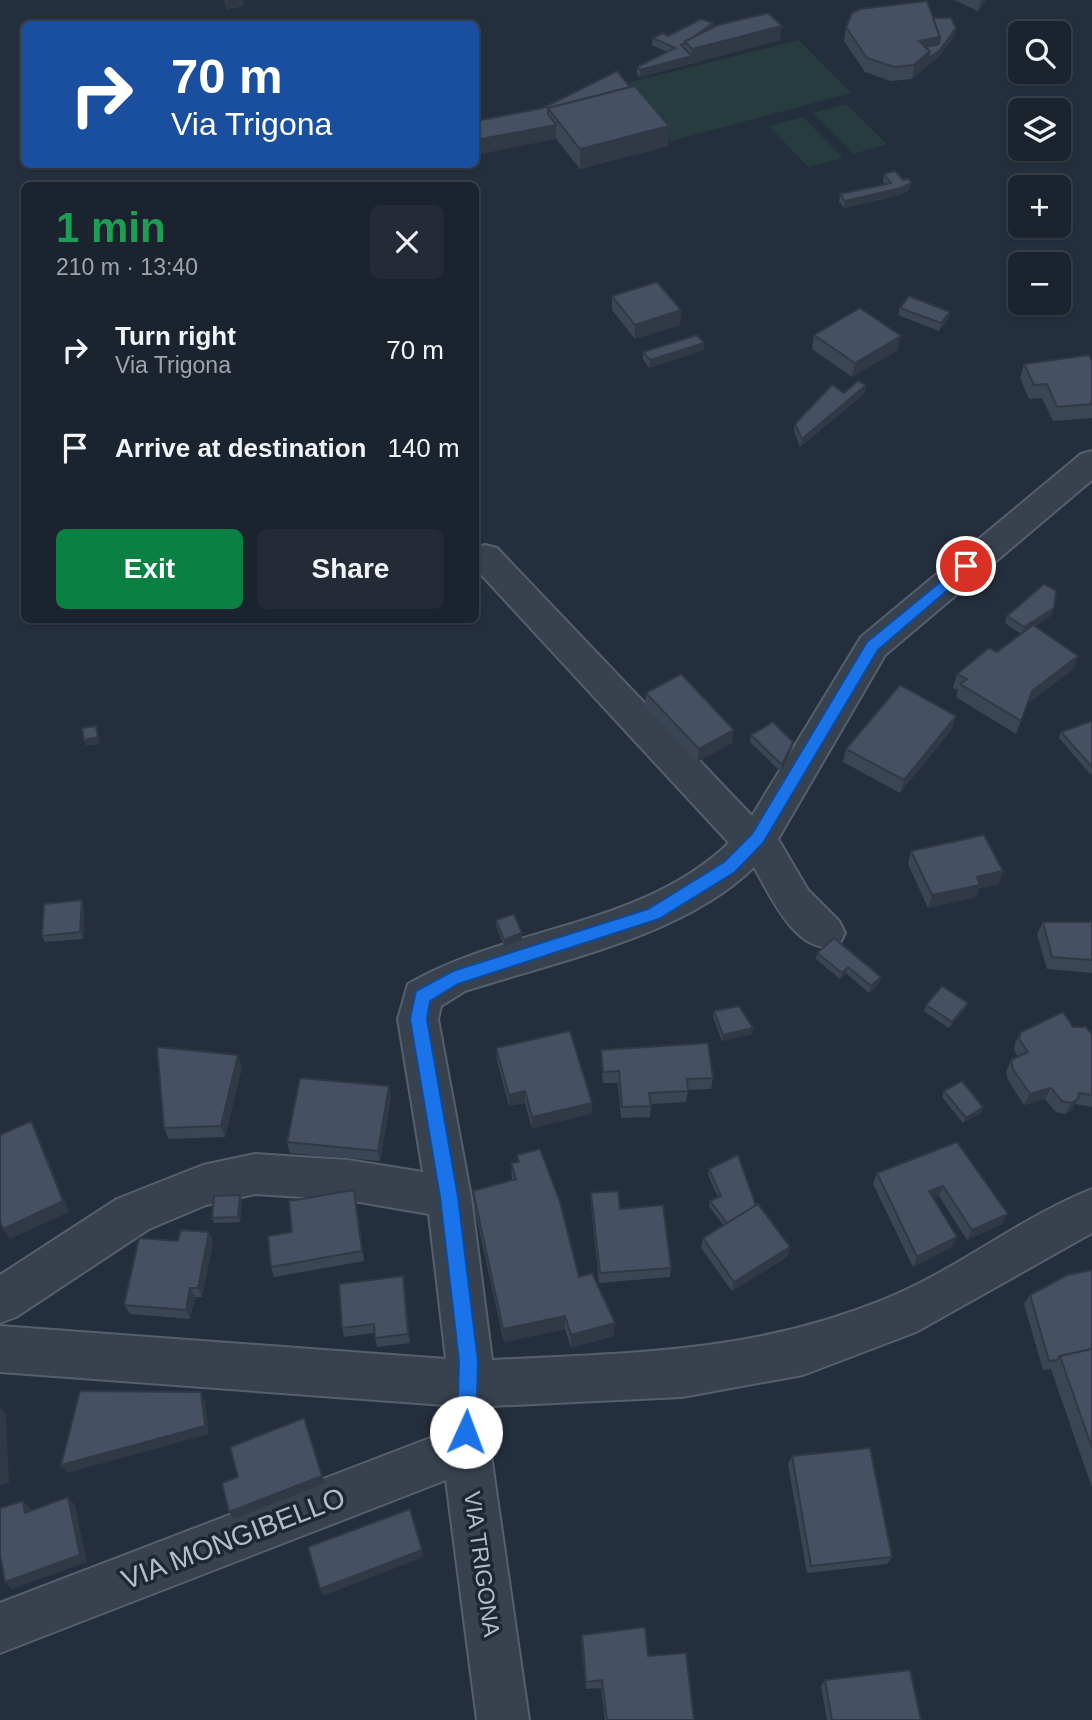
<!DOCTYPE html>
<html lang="en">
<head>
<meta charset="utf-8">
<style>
	body { margin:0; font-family:Helvetica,sans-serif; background:#242b36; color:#f1f3f6; height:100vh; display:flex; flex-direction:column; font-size:26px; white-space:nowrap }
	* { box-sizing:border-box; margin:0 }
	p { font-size:23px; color:#a0a4aa }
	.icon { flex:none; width:38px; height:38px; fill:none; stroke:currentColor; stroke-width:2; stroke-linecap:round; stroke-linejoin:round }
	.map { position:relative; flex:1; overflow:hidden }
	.panel { position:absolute; left:21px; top:182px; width:458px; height:441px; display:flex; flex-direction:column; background:#1b232e; border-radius:10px; box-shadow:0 2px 5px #0004,0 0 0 2px #39404a }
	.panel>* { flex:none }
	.guide { position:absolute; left:21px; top:21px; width:458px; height:147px; border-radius:10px; box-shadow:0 2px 5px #0004,0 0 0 2px #39404a; background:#1a4fa0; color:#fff; overflow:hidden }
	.buttons { position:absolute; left:1008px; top:21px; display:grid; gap:14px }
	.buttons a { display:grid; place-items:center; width:63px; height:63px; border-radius:10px; background:#1b232e; box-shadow:0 2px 5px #0004,0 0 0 2px #39404a; font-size:35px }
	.pin { position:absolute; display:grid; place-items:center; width:60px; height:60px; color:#fff; margin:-30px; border:4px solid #fff; border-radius:50%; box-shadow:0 2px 7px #0007 }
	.me { position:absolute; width:77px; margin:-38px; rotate:2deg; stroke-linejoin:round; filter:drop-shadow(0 0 5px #0008) }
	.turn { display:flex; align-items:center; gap:24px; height:147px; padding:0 35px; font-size:32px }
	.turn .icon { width:91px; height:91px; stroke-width:2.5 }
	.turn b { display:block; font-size:49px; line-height:60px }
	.round { display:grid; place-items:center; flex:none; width:74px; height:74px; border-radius:10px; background:#242b36 }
	.headline { display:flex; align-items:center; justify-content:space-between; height:119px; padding:0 35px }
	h1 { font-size:42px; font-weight:800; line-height:52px; color:#1e9e55 }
	.action { display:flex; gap:14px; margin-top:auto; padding:14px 35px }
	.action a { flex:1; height:80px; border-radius:10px; background:#0b8043; color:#fff; font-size:28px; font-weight:800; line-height:80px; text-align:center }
	.action a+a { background:#242b36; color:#f1f3f6 }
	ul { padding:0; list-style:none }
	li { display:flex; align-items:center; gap:21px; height:98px; padding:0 35px }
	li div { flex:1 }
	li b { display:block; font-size:26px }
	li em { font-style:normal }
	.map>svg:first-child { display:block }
</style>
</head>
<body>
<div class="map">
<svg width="1092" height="1720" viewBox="0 0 1092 1720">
	<rect width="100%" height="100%" fill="#242f3e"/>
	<g fill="#263c3f">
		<path d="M799,40L851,93L671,141L623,84Z"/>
		<path d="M846,104L887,144L853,154L813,113Z"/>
		<path d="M803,117L843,158L808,167L769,126Z"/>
	</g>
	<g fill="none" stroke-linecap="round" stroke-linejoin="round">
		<defs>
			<path id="minor" d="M1092,451V480L885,655L778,839L808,890L839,921L845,933L839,945C798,959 771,897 754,867C684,936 558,961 465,991L441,1006L438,1019L471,1197L492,1360C631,1353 753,1353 885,1299C957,1270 1019,1218 1092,1189V1233L916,1332L803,1375L682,1397L491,1406L490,1448L529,1720H477L446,1480L0,1653V1603L443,1433L444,1405L0,1372V1326L446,1359L429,1214L348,1200L255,1194L206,1205L149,1229L16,1317L0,1323V1275L117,1199L203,1165L255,1154L348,1160L423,1172L398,1019L408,984C510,925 640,928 729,843L476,569V548L485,545L497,548L752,816L861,637L1081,454Z"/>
		</defs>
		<use href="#minor" stroke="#565f6c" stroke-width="4"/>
		<use href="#minor" fill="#38414e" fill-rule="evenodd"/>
	</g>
	<g fill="#3b4654">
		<path d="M954,0H986L978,11Z"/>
		<path d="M933,18L956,28L955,35L938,58L927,66L912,79L891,81L865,72L844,41L846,27Z"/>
		<path d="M713,23V28L780,40L640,77L637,74V67L667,52L652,45L653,38L668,36Z"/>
		<path d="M630,87L669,126L668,146L580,169L556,139L543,108Z"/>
		<path d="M884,174L909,190L900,195L844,208L839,202L840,194L885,184L883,181Z"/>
		<path d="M612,296L681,310L680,325L635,339L612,310Z"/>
		<path d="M900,308L950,312L948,319L939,331L898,315Z"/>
		<path d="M814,335L898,350L852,377L812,349Z"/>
		<path d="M704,343V350L649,368L643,359V352Z"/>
		<path d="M1092,361V418L1053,421L1042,398L1029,399L1020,378L1024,364Z"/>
		<path d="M866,385L865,393L800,447L794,431L795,424L844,393Z"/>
		<path d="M1052,615L1035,626L1078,656L1073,669L1027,704L1016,734L956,697L958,690L953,688L957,674L997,652L1021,634L1005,623L1007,616Z"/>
		<path d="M646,693L732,743L697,762L645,706Z"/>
		<path d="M1092,721V774L1091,775L1059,738L1061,732Z"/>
		<path d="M952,729L900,793L843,762L846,749Z"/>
		<path d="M751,735L793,742L792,748L781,772L750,742Z"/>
		<path d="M911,851L1003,871L998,884L979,888L976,897L928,908L908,864Z"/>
		<path d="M84,907L83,939L45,942L42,936Z"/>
		<path d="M496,920L522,933V940L504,946L496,926Z"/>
		<path d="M1043,922H1092V973L1047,969L1037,934Z"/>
		<path d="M817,953L879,983L869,993L846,973L840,979L816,959Z"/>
		<path d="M968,1003L965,1009L949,1028L924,1011L926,1005Z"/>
		<path d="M714,1011L753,1028L752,1034L722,1041L713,1017Z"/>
		<path d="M1073,1027L1092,1034V1107L1075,1104L1072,1110L1065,1114L1056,1112L1045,1099L1024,1105L1008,1080L1006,1072L1011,1060L1018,1057L1014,1050L1015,1043L1021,1032Z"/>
		<path d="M496,1048L592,1103L591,1114L532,1128L525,1103L509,1106L497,1060Z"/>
		<path d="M601,1050L713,1078L711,1089L688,1090L686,1102L651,1104L650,1117L621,1118L618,1083H603L601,1061Z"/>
		<path d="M242,1067L225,1137L169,1139L164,1128Z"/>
		<path d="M944,1091L983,1107L981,1113L963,1123L942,1097Z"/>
		<path d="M391,1097L380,1161L290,1153L287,1142Z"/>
		<path d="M957,1142L1002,1224L967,1240L939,1196L933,1198L952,1247L913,1267L873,1184L877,1173Z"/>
		<path d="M517,1155L579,1277L614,1336L571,1348L565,1329L504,1342L474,1206L473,1191L512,1180L511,1163L518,1162Z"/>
		<path d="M709,1169L756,1206L790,1247L787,1257L732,1291L701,1248L703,1238L723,1225L709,1206L710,1201L718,1197L708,1175Z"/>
		<path d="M591,1193L620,1209L671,1268L670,1277L599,1283L591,1204Z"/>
		<path d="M240,1195L242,1200L240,1222L214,1223L212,1218Z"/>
		<path d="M356,1201L364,1261L274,1277L271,1267L292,1232Z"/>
		<path d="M209,1232L213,1242L202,1297H195L190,1319L130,1314L124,1305L178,1241Z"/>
		<path d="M1092,1270V1488L1051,1369L1043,1370L1024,1304L1030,1295Z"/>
		<path d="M403,1276L410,1343L377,1347L374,1333L344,1337L342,1328Z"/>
		<path d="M792,1456L892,1557L887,1564L807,1573L788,1464Z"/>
		<path d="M582,1635L648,1656L694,1720H605L601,1688L586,1689L581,1643Z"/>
		<path d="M825,1680L921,1720H827L821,1686Z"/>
	</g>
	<g fill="#303945">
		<path d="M239,0H243L244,6L226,10L225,3Z"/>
		<path d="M981,0H986L978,11Z"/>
		<path d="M713,23L712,30L686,42Z"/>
		<path d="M782,26L780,40L691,63L692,49Z"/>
		<path d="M956,28L955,35L938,58L927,66L912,79L919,41Z"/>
		<path d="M692,56L691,63L640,77V70Z"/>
		<path d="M556,125V139L476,155V140Z"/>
		<path d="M669,126L668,146L580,169V149Z"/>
		<path d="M911,183L909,190L900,195L844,208L845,201Z"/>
		<path d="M681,310L680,325L635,339V325Z"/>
		<path d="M950,312L948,319L939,331L941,323Z"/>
		<path d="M901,336L898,350L852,377L855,363Z"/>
		<path d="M704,343V350L649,368L650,360Z"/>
		<path d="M866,385L865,393L800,447L802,439Z"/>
		<path d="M1054,608L1052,615L1022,634L1024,627Z"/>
		<path d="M1078,656L1073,669L1027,704L1032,691Z"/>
		<path d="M956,716L952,729L900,793L904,780Z"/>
		<path d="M96,726L100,744L86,746L84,740Z"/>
		<path d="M734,730L732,743L697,762L699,749Z"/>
		<path d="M793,742L792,748L781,772L782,765Z"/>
		<path d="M1003,871L998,884L979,888L976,897L928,908L932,895L977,877Z"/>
		<path d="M82,900L84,907L83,939L80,932Z"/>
		<path d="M522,933V940L504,946V940Z"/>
		<path d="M848,967L846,973L840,979L842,973Z"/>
		<path d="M881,977L879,983L869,993L871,986Z"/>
		<path d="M968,1003L965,1009L949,1028L952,1022Z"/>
		<path d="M753,1028L752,1034L722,1041L723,1035Z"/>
		<path d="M238,1055L242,1067L225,1137L221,1126Z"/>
		<path d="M389,1086L391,1097L380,1161L378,1151Z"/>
		<path d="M1051,1088L1045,1099L1024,1105L1030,1094Z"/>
		<path d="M525,1091V1103L509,1106V1095Z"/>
		<path d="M1078,1099L1072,1110L1065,1114L1071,1103Z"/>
		<path d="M592,1103L591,1114L532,1128V1117Z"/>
		<path d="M983,1107L981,1113L963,1123L966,1118Z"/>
		<path d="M31,1121L37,1132L69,1212L10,1239L3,1229Z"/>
		<path d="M943,1186L939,1196L924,1201L929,1191Z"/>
		<path d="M354,1190L356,1201L364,1261L362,1251Z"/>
		<path d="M240,1195L242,1200L240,1222L238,1217Z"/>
		<path d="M1008,1214L1002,1224L967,1240L972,1230Z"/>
		<path d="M209,1232L213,1242L202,1297L198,1288Z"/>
		<path d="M957,1237L952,1247L913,1267L917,1257Z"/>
		<path d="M790,1247L787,1257L732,1291L734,1282Z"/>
		<path d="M403,1276L405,1286L410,1343L408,1334Z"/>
		<path d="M190,1288L195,1297L190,1319L186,1310Z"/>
		<path d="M565,1316V1329L504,1342L503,1329Z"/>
		<path d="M615,1323L614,1336L571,1348V1335Z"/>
		<path d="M201,1392L205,1401L209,1434L67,1473L61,1465Z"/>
		<path d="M0,1407L6,1414L9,1483L0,1485Z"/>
		<path d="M307,1426L325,1483L234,1519L229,1512Z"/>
		<path d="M68,1497L75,1505L87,1562L12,1589L5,1582Z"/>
		<path d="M23,1501L30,1508L32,1520L25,1513Z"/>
		<path d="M422,1550L424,1557L323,1596L320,1589Z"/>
	</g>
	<g fill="#455162" stroke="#303945" stroke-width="2">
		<path d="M224,0H239L225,3Z"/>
		<path d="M927,1L940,37L919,41L930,51L914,65L894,67L867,58L846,27L852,13L860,9Z"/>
		<path d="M768,13L782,26L692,49L685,41L718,25Z"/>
		<path d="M933,18H951L956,28L939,51L928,58L930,51L925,47L939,44L940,37Z"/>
		<path d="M701,19L713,23L692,38L685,41V43L681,45L692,56L640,70L637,67L675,48L653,38L663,33L668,36Z"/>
		<path d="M617,71L630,87L548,108V114L556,125L476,140V121L543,108Z"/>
		<path d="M635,86L669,126L580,149L548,108Z"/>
		<path d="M895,171L903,180L909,179L911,183L901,188L845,201L840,194L891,183L884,174Z"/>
		<path d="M657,282L681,310L635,325L612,296Z"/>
		<path d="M909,296L950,312L941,323L900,308Z"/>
		<path d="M860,308L901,336L855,363L814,335Z"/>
		<path d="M697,335L704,343L650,360L643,352Z"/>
		<path d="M1089,355L1092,361V404L1057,407L1047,384L1034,385L1024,364Z"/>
		<path d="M858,381L866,385L802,439L795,424L832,385L844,393Z"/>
		<path d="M1044,584L1056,591L1054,608L1024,627L1007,616Z"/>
		<path d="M1033,625L1078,656L1032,691L1021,721L960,684L967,679L957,674L989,648L997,652Z"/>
		<path d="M681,674L734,730L699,749L646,693Z"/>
		<path d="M900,685L956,716L904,780L846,749Z"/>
		<path d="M1092,721V767L1061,732Z"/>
		<path d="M773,722L793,742L782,765L751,735Z"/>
		<path d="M96,726L98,737L84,740L82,728Z"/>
		<path d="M984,835L1003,871L977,877L980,885L932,895L911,851Z"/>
		<path d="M82,900L80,932L42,936L44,904Z"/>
		<path d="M514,914L522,933L504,940L496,920Z"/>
		<path d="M1043,922H1092V960L1052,957Z"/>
		<path d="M834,938L881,977L871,986L848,967L842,973L817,953Z"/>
		<path d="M942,986L968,1003L952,1022L926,1005Z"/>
		<path d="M739,1006L753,1028L723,1035L714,1011Z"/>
		<path d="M1063,1012L1073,1027H1086L1092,1034V1095L1079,1093L1078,1099L1071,1103L1062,1101L1051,1088L1030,1094L1013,1069L1011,1060L1028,1052L1019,1039L1021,1032Z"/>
		<path d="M570,1031L592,1103L532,1117L525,1091L509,1095L496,1048Z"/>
		<path d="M708,1043L713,1078L687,1079L688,1091L649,1093L651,1106L622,1107L619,1071L603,1072L601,1050Z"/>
		<path d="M157,1047L238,1055L221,1126L164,1128Z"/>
		<path d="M300,1078L389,1086L378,1151L287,1142Z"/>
		<path d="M962,1081L983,1107L966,1118L944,1091Z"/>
		<path d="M31,1121L63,1201L3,1229L0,1220V1135Z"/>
		<path d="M957,1142L1008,1214L972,1230L943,1186L929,1191L957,1237L917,1257L877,1173Z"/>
		<path d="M540,1149L560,1202L579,1277L592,1273L615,1323L571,1335L565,1316L503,1329L473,1191L516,1179L511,1163L519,1162L517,1155Z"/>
		<path d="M738,1155L756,1206L727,1223L710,1201L721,1196L709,1169Z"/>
		<path d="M354,1190L362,1251L271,1267L268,1236L292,1232L289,1201Z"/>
		<path d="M618,1191L620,1209L663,1205L671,1268L600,1273L591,1193Z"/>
		<path d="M240,1195L238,1217L212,1218L214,1196Z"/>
		<path d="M758,1204L790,1247L734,1282L703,1238Z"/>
		<path d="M181,1230L209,1232L198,1288H190L186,1310L124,1305L139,1238L178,1241Z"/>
		<path d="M1092,1270V1349L1060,1356L1057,1360L1049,1361L1030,1295L1067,1275Z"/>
		<path d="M403,1276L408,1334L375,1338L374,1324L342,1328L339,1284Z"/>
		<path d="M1092,1349V1448L1060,1356Z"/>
		<path d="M80,1391L201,1392L205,1426L61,1465Z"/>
		<path d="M304,1418L322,1476L229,1512L222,1483L238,1477L230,1447Z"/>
		<path d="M0,1433L2,1476H0Z"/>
		<path d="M870,1448L892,1557L811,1566L792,1456Z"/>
		<path d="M68,1497L80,1555L5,1582L0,1554V1508L23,1501L25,1513Z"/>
		<path d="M410,1509L422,1550L320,1589L308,1547Z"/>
		<path d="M645,1627L648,1656L686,1653L694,1720H607L602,1680L586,1682L582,1635Z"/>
		<path d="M910,1670L921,1720H832L825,1680Z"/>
	</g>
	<path fill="#1a73e8" stroke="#114b97" stroke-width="2" d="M966,561L971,563V570L878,650L763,843L735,872L659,919L458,984L430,1001L427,1019L458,1197L478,1361L476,1432L473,1439L466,1442L459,1439L457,1432L459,1361L440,1197L410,1019L416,991L453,971L648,909L724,862L752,834L867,642Z"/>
	<g text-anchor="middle" stroke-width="7" stroke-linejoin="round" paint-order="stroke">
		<g font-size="23" fill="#b4bcc9" stroke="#1d2633">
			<text transform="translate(482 1564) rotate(82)" y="8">VIA TRIGONA</text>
		</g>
		<g font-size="28" fill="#b4bcc9" stroke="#1d2633">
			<text transform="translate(233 1538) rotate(-21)" y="10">VIA MONGIBELLO</text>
		</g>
	</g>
</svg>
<div class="buttons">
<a><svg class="icon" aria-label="search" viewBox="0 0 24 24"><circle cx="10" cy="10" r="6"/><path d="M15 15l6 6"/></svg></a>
<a><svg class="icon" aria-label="layers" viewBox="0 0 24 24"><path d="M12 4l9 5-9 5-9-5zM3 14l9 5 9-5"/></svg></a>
<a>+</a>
<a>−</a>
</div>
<div class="pin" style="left:966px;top:566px;background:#d93025"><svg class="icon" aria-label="arrive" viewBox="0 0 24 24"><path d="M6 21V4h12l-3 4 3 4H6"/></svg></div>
<svg class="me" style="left:466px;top:1432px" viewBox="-20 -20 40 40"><circle r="19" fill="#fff"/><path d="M0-13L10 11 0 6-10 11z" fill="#1a73e8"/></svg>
<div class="guide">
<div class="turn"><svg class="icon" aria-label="right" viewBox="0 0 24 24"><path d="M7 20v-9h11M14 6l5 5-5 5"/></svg><div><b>70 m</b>Via Trigona</div></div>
</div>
<section class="panel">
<div class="headline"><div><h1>1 min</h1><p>210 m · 13:40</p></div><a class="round"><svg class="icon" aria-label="close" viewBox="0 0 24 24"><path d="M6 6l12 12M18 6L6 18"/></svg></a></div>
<ul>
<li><svg class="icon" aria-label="right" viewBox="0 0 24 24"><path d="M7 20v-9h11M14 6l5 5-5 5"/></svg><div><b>Turn right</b><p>Via Trigona</p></div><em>70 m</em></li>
<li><svg class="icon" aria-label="arrive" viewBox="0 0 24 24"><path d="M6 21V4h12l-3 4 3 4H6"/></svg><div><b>Arrive at destination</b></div><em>140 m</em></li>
</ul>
<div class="action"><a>Exit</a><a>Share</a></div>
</section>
</div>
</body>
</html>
